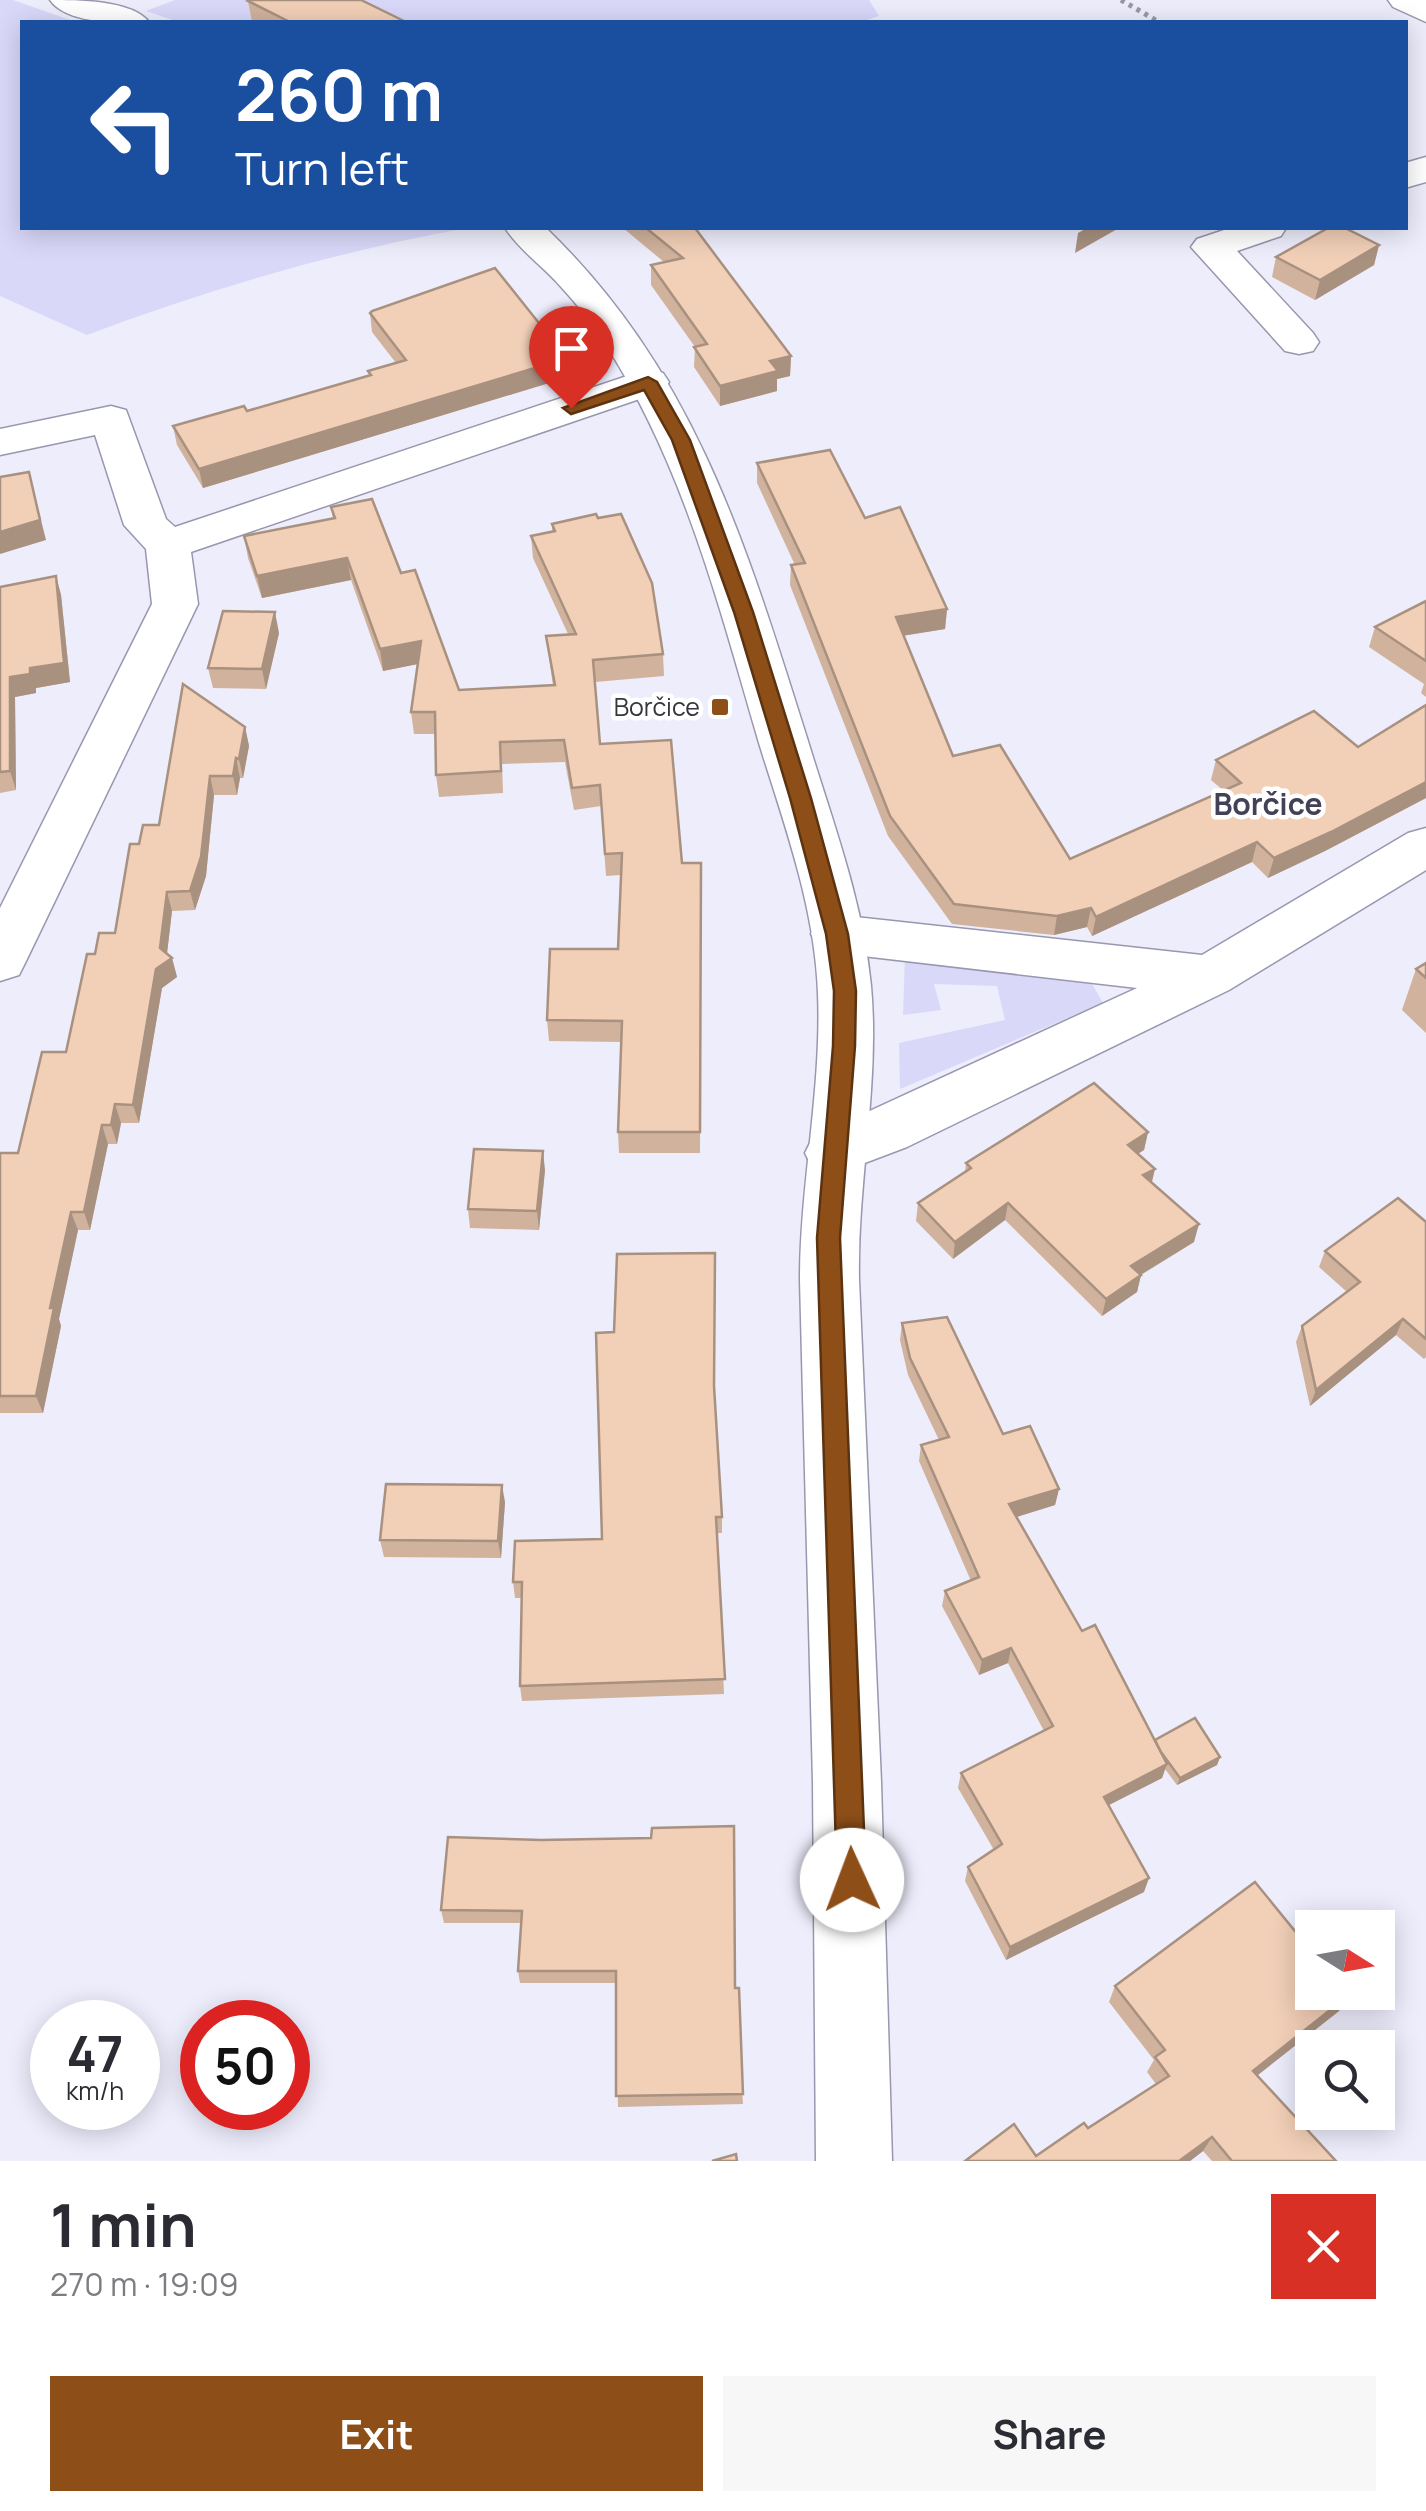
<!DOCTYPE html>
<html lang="en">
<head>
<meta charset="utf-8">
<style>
	body { margin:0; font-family:Manrope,sans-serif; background:#f7f7f7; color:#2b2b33; height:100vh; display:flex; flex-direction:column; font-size:38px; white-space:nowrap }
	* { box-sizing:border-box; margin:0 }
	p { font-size:32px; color:#7c7c81 }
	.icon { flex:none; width:55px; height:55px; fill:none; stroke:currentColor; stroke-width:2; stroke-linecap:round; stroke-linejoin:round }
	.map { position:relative; height:2161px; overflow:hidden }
	.drawer { display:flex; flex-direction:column; background:#fff; flex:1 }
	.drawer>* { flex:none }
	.banner { position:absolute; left:20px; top:20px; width:1388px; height:210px; border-radius:0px; box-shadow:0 5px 25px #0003; background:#1a4fa0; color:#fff; overflow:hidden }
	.needle { width:65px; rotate:101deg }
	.tools { position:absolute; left:1295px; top:1910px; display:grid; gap:20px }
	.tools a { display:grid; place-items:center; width:100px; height:100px; border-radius:0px; background:#fff; box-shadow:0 5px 25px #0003; font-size:50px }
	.speed { position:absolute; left:30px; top:2000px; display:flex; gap:20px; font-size:50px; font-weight:700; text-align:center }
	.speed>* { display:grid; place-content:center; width:130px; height:130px; border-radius:50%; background:#fff; box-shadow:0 5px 25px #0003; line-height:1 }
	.speed small { font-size:25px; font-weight:400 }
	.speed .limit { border:15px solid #d22; background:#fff; color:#111 }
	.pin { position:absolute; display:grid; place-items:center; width:85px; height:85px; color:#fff; margin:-102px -42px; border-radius:50% 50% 50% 0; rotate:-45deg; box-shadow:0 0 10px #0007 }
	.pin .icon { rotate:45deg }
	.me { position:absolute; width:110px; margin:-55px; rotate:358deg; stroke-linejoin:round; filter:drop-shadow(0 0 8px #0008) }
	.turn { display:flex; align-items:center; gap:35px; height:210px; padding:0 50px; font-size:45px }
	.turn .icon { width:130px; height:130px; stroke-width:2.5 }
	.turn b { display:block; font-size:70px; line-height:85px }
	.round { display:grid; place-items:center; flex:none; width:105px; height:105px; border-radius:0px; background:#f7f7f7 }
	.head { display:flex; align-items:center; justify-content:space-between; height:170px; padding:0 50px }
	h1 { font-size:60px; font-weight:700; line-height:75px }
	.button { display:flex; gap:20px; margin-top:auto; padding:20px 50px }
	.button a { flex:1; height:115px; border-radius:0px; background:#8e4e18; color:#fff; font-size:40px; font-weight:700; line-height:115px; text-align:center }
	.button a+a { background:#f7f7f7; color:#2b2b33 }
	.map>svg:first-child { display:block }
</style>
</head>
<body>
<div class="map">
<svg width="1426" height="2161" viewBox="0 0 1426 2161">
	<rect width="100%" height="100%" fill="#ededfc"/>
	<g fill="#d9d8f9">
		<path d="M0,0H13L76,22H22V228H467C336,252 211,288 87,335L0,296Z"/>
		<path d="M175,0H869L879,16L861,22H178L146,11Z"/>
		<path d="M905,956L1087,975L1103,1003L900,1089L899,1043L1005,1020L997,986L934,984L941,1010L903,1015Z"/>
	</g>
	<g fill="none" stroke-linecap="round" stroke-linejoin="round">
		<defs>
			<g id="minor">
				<path d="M1388,0H1426V22L1393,7Z"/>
				<path d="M1426,157V182L1405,188V163Z"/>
				<path d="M1230,228H1286L1281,236L1237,251L1313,333L1319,342L1313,351L1299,354L1285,351L1191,247L1197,239Z"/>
				<path d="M648,369L663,373L669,382L663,391L191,552L198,604L26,961L19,975L0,981V908L152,604L146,549L124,525L95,435L0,455V429L111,406L126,410L166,519L175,527Z"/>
				<path d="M1426,828V870L1229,990L907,1147L833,1175L813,1169L805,1153L813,1137L1137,988L837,953L819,948L811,934L819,920L837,915L1202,955L1408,833Z"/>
			</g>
			<g id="major">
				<path d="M50,0C77,0 132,0 149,22C123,24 66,24 50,0Z"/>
				<path d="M505,228H546C696,373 746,545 807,738C832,820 863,901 871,986C880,1084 857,1182 859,1280L881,1782L892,2161H816L813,1782L800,1280C800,1184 822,1089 818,993C815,907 784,824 759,743C719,606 683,463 604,342C592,324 577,304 562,288C544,267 520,251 505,228Z"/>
			</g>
		</defs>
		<use href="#minor" stroke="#9897af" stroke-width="3"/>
		<use href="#major" stroke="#9897af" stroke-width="3"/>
		<path stroke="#9999a5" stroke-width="5" stroke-dasharray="4 5" stroke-linecap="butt" d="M1121,0L1159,22"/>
		<use href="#minor" fill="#fff" fill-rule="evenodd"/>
		<use href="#major" fill="#fff" fill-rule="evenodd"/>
	</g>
	<g fill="#d0b29d">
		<path d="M248,1L406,22H252Z"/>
		<path d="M623,228H695L791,356L790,376L777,379V391L720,406L694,367L695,347L651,285V265L664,262Z"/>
		<path d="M1379,245L1374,265L1315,300L1272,277L1276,257Z"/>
		<path d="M370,313L562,352L563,371L548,375L549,383L203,488L177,445L173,426L247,411L369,376L368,371L396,363L372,332Z"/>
		<path d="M757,463L865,518L947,609L945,629L903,636L953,756L1070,859L1224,791L1211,780L1216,760L1358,747L1426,705V798L1325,851L1268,878L1252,862L1092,936L1087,927L1054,935L952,924L888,836L790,585L791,565H795L757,483Z"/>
		<path d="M331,507L401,573L459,690L553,686L546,636L568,634L533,558L531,536L552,532V524L663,654L664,676L595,682L600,744L682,863H701L700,1153H619L618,1132L621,1042L549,1041L547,1020L618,949L621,875L606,876L601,806L574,810L565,762L502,764L503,793L439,797L436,775L435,734H414L411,712L417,664L383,671L351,580L262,598L248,558L244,536L333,519Z"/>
		<path d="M56,576L61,595L70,682L36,688V693L15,697L16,790L0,793V587Z"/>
		<path d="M1426,601V697L1421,693L1424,684L1369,647L1375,627Z"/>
		<path d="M279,633L266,689L213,688L208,668Z"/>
		<path d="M245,727L249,746L243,778H240L237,795H214L206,876L195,910L172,911L167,953L172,958L177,977L162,988L139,1123H121L117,1144H108L90,1230H78L59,1319L61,1326L43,1413H0V1153H18L66,1052L95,954L115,933L139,844L159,825Z"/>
		<path d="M1426,963V1033L1402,1010L1416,969Z"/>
		<path d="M1148,1132L1144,1150L1138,1154L1152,1182L1194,1242L1141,1275L1137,1292L1102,1316L1005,1220L953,1259L916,1221L918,1203L965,1172L966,1163Z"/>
		<path d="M545,1170L539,1230L470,1228L468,1209Z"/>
		<path d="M1426,1222V1357L1424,1359L1396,1335L1310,1406L1296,1342L1302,1326L1347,1292L1319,1267L1325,1251Z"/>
		<path d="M902,1323L1003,1434L1059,1489L1055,1505L1017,1517L1082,1631L1155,1740L1220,1757L1217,1765L1177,1785L1165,1769L1162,1778L1109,1805L1144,1892L1006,1960L965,1881L968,1867L994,1850L958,1788L961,1773L1044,1731L1008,1663L979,1675L942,1606L945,1591L971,1581L919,1461L921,1445L939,1440L908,1375L900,1340Z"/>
		<path d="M714,1387L722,1517V1533H717L724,1694L522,1701L520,1686L522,1598H515L513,1582L602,1539Z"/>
		<path d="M505,1502L501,1558L384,1557L380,1540Z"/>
		<path d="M448,1837L735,1988L743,2104L618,2107L616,1983H520L518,1971L521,1923H444L441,1910Z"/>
		<path d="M1115,1986L1339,2011L1257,2075L1336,2161H1212L1203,2151L1190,2161H965L1036,2156L1088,2128L1156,2084L1147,2072L1154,2060L1109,2002Z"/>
	</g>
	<g fill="#a99180">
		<path d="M1087,228H1119L1075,253L1078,233Z"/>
		<path d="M1379,245L1374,265L1315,300L1320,280Z"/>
		<path d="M562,352L563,371L548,375L549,383L203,488L199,469Z"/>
		<path d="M791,356L790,376L777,379V391L720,406V386L770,361Z"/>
		<path d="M29,472L46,540L0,554V532Z"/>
		<path d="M347,558L351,580L262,598L257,576Z"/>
		<path d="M56,576L61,595L70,682L36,688V693L15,697L16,790L10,771V677L30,668Z"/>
		<path d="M947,609L945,629L894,637L896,617Z"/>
		<path d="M275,612L279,633L266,689L262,669Z"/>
		<path d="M421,641L423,663L383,671L380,649Z"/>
		<path d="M245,727L249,746L243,778L239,759Z"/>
		<path d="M236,758L240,778L237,795L233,776Z"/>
		<path d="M210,776L214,795L206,876L195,910L190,891Z"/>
		<path d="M1426,782V798L1325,851L1268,878L1274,858Z"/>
		<path d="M1257,842L1252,862L1092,936L1096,917Z"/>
		<path d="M167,892L172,911L166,962L172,958L177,977L162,988L139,1123L133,1105L160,948Z"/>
		<path d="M1091,908L1087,927L1054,935L1057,916Z"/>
		<path d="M115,1104L121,1123L117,1144L111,1125Z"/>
		<path d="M102,1125L108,1144L90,1230L84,1212Z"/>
		<path d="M1148,1132L1144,1150L1124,1162L1128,1145Z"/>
		<path d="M543,1151L545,1170L539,1230L537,1211Z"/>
		<path d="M1155,1169L1151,1186L1143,1175Z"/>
		<path d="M1008,1203L1005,1220L953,1259L955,1242Z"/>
		<path d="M71,1212L78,1230L59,1319L61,1326L43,1413L36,1396L50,1308Z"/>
		<path d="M1199,1224L1194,1242L1127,1283L1131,1266Z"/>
		<path d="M1141,1275L1137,1292L1102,1316L1106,1299Z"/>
		<path d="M1403,1319L1396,1335L1310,1406L1316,1390Z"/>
		<path d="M502,1485L505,1502L501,1558L498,1541Z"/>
		<path d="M1059,1489L1055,1505L1006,1520L1009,1504Z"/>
		<path d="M1011,1648L1008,1663L979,1675L982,1660Z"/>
		<path d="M1220,1757L1217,1765L1177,1785L1180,1778Z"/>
		<path d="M1167,1764L1162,1778L1099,1810L1104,1797Z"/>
		<path d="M1149,1878L1144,1892L1006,1960L1010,1947Z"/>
		<path d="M1349,1995L1339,2011L1244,2086L1253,2071Z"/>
		<path d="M1212,2137L1203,2151L1190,2161H1179Z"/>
	</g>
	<g fill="#f2cfb7" stroke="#a99180" stroke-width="2.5">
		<path d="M251,0H361L406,22H290L248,1Z"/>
		<path d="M646,228H695L791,356L770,361L778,371L720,386L694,347L707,344L651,265L683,258Z"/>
		<path d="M1328,228H1345L1379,245L1320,280L1276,257Z"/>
		<path d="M495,268L562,352L543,358L548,364L199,469L173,426L244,406L247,411L371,375L368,371L406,360L370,313L372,311Z"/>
		<path d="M830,450L865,518L900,507L947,609L896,617L953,756L1000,745L1070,859L1241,783L1216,760L1314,711L1358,747L1426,705V782L1331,832L1274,858L1257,842L1096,917L1091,908L1057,916L954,904L890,816L791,565L805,563L757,463Z"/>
		<path d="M29,472L40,520L0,532V477Z"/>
		<path d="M372,499L401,573L415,570L459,690L555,685L546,636L576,634L531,536L555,531L552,524L596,514L598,518L621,514L652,583L663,654L593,660L600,744L671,740L682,863H701L700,1132H618L622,1021L547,1020L550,949H618L622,853L605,854L600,785L572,788L564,740L500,742L501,771L436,775L435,712H411L421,641L380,649L347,558L257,576L244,536L335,518L331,507Z"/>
		<path d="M56,576L64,663L30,668V674L10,677V771L0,772V587Z"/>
		<path d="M1426,601V661L1375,627Z"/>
		<path d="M223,611L275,612L262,669L208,668Z"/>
		<path d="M183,684L245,727L239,759L236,758L233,776H210L201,857L190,891L167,892L160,948L172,958L156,969L133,1105L115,1104L111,1125H102L84,1212H71L50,1308H54L36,1396H0V1153H18L42,1052H66L87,954H95L99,933H115L130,844H139L143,825H159Z"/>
		<path d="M1426,963V978L1416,969Z"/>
		<path d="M1094,1083L1148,1132L1128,1145L1155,1169L1143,1175L1199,1224L1131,1266L1141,1275L1106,1299L1008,1203L955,1242L918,1203L971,1168L966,1163Z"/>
		<path d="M474,1149L543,1151L537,1211L468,1209Z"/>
		<path d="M1398,1198L1426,1222V1339L1403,1319L1316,1390L1302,1326L1360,1282L1325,1251Z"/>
		<path d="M715,1253L714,1386L722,1517H716L725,1679L520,1686L522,1582H513L515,1541L602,1539L596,1333L614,1332L617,1254Z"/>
		<path d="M947,1317L1003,1434L1030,1426L1059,1489L1009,1504L1082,1631L1095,1625L1167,1764L1104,1797L1149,1878L1010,1947L968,1867L1002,1844L961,1773L1053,1726L1011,1648L982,1660L945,1591L979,1577L921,1445L949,1437L910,1358L902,1323Z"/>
		<path d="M386,1484L502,1485L498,1541L380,1540Z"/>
		<path d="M1195,1718L1220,1757L1180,1778L1161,1752L1155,1740Z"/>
		<path d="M734,1826L735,1988H739L743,2094L616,2096V1971H518L522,1911L441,1910L448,1837L541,1840L651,1838L652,1828Z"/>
		<path d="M1255,1882L1312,1952V1992H1347L1349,1995L1253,2071L1336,2161H1232L1212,2137L1179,2161H965L1014,2124L1036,2156L1084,2123L1088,2128L1169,2076L1155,2057L1165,2050L1115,1986Z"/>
		<path d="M736,2154L737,2161H712Z"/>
	</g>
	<path fill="#8e4e18" stroke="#5c3310" stroke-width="2.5" d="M648,377L657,382L690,440L753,612L811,798L848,934L856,991L855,1046L840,1238L866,1880L862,1890L852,1895L841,1890L837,1880L817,1238L833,1046L834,991L826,934L790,798L734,612L672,440L644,390L571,414L563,408Z"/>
	<rect fill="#8e4e18" stroke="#fff" stroke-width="4" x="710" y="697" width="20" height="20" rx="5"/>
	<g text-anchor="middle" stroke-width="9" stroke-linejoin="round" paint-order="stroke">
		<g font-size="25" fill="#36363f" stroke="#fff" text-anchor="end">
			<text x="700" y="716">Borčice</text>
		</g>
		<g font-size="30" font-weight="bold" fill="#424155" stroke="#fff">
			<text x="1268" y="815">Borčice</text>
		</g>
	</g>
</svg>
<div class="tools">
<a><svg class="needle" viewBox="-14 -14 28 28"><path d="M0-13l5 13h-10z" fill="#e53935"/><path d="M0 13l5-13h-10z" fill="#7c7c81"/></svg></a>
<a><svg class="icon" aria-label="search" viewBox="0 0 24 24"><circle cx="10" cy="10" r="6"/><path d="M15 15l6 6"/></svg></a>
</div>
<div class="speed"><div>47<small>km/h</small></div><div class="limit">50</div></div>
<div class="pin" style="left:571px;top:408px;background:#d93025"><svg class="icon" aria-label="arrive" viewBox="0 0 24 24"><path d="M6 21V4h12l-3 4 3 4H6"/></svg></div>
<svg class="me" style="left:852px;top:1880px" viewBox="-20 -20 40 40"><circle r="19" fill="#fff"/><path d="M0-13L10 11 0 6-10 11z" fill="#8e4e18"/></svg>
<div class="banner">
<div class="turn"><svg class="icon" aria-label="left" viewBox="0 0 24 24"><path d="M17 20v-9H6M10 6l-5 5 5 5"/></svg><div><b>260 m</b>Turn left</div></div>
</div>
</div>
<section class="drawer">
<div class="head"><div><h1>1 min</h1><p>270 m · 19:09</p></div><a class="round" style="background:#d93025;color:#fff"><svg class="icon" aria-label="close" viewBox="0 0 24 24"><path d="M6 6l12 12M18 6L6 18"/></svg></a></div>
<div class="button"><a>Exit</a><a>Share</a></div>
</section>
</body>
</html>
